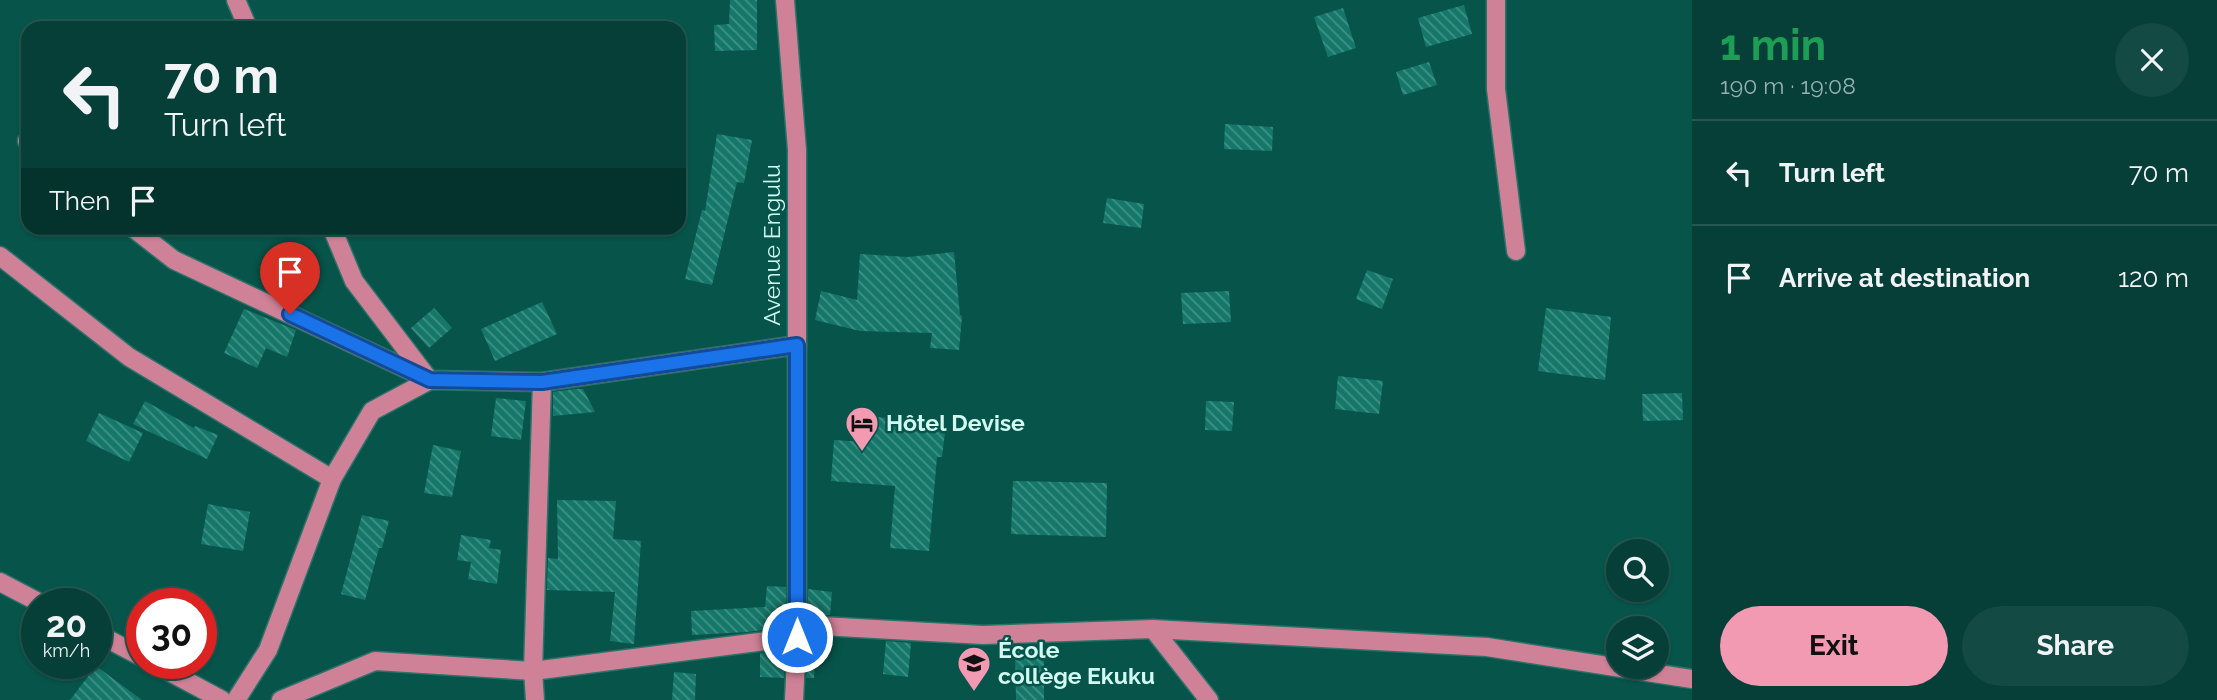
<!DOCTYPE html>
<html lang="en">
<head>
<meta charset="utf-8">
<style>
	body { margin:0; font-family:Raleway,sans-serif; background:#134a43; color:#f1f3f6; height:100vh; display:flex; flex-direction:column; font-size:26px; white-space:nowrap }
	* { box-sizing:border-box; margin:0 }
	p { font-size:23px; color:#97afae }
	.icon { flex:none; width:38px; height:38px; fill:none; stroke:currentColor; stroke-width:2; stroke-linecap:round; stroke-linejoin:round }
	.map { position:relative; flex:1; overflow:hidden }
	.drawer { display:flex; flex-direction:column; background:#053f38; width:525px }
	.drawer>* { flex:none }
	.banner { position:absolute; left:21px; top:21px; width:665px; height:214px; border-radius:21px; box-shadow:0 2px 5px #0004,0 0 0 2px #265853; background:#053f38; color:#f1f3f6; overflow:hidden }
	.buttons { position:absolute; left:1606px; top:539px; display:grid; gap:14px }
	.buttons a { display:grid; place-items:center; width:63px; height:63px; border-radius:50%; background:#053f38; box-shadow:0 2px 5px #0004,0 0 0 2px #265853; font-size:35px }
	.speed { position:absolute; left:21px; top:588px; display:flex; gap:14px; font-size:35px; font-weight:700; text-align:center }
	.speed>* { display:grid; place-content:center; width:91px; height:91px; border-radius:50%; background:#053f38; box-shadow:0 2px 5px #0004,0 0 0 2px #265853; line-height:1 }
	.speed small { font-size:18px; font-weight:400 }
	.speed .limit { border:10px solid #d22; background:#fff; color:#111 }
	.pin { position:absolute; display:grid; place-items:center; width:60px; height:60px; color:#fff; margin:-72px -30px; border-radius:50% 50% 50% 0; rotate:-45deg; box-shadow:0 0 7px #0007 }
	.pin .icon { rotate:45deg }
	.me { position:absolute; width:77px; margin:-38px; rotate:0deg; stroke-linejoin:round; filter:drop-shadow(0 0 5px #0008) }
	.turn { display:flex; align-items:center; gap:24px; height:147px; padding:0 28px; font-size:32px }
	.turn .icon { width:91px; height:91px; stroke-width:2.5 }
	.turn b { display:block; font-size:49px; line-height:60px }
	.then { display:flex; align-items:center; height:66px; padding:0 28px; background:#0003; gap:14px; font-size:26px }
	.round { display:grid; place-items:center; flex:none; width:74px; height:74px; border-radius:37px; background:#134a43 }
	.overview { display:flex; align-items:center; justify-content:space-between; height:119px; padding:0 28px }
	h1 { font-size:42px; font-weight:700; line-height:52px; color:#1e9e55 }
	.cta { display:flex; gap:14px; margin-top:auto; padding:14px 28px }
	.cta a { flex:1; height:80px; border-radius:42px; background:#f19ab2; color:#111; font-size:28px; font-weight:700; line-height:80px; text-align:center }
	.cta a+a { background:#134a43; color:#f1f3f6 }
	ul { padding:0; list-style:none }
	li { display:flex; align-items:center; gap:21px; height:105px; padding:0 28px; border-top:2px solid #265853 }
	li div { flex:1 }
	li b { display:block; font-size:26px }
	li em { font-style:normal }
	main { display:flex; flex:1; min-height:0 }
	.map>svg:first-child { display:block }
</style>
</head>
<body>
<main>
<div class="map">
<svg width="1692" height="700" viewBox="0 0 1692 700">
	<defs>
		<pattern id="building-back-hatch" width="6" height="6" patternUnits="userSpaceOnUse" patternTransform="scale(1.75)"><rect width="6" height="6" fill="#15776a"/><path d="M-1 5l2 2M0 0l6 6M5-1l2 2" fill="none" stroke="#419287"/></pattern>
	</defs>
	<rect width="100%" height="100%" fill="#07544a"/>
	<g fill="url(#building-back-hatch)">
		<path d="M730,0H757V50L715,51L714,25L729,24Z"/>
		<path d="M1464,5L1472,34L1426,47L1418,18Z"/>
		<path d="M1343,8L1356,48L1328,57L1314,17Z"/>
		<path d="M1429,62L1437,85L1403,95L1396,72Z"/>
		<path d="M1225,124L1273,127L1272,151L1224,149Z"/>
		<path d="M717,134L752,140L744,183L737,182L712,285L685,279L702,210L705,211Z"/>
		<path d="M1107,198L1144,204L1141,228L1103,223Z"/>
		<path d="M954,252L960,315L962,316L959,350L930,348L932,333L860,331L815,320L821,291L857,300L860,254L908,257Z"/>
		<path d="M1367,270L1393,279L1382,309L1356,299Z"/>
		<path d="M1229,291L1231,322L1183,324L1181,293Z"/>
		<path d="M542,302L557,334L495,361L481,329Z"/>
		<path d="M434,308L452,328L429,348L411,328Z"/>
		<path d="M1546,308L1611,317L1605,380L1538,371Z"/>
		<path d="M244,309L296,330L287,357L266,348L257,368L224,353Z"/>
		<path d="M1338,376L1383,381L1379,414L1335,409Z"/>
		<path d="M575,389H583L595,412L553,416V392Z"/>
		<path d="M1682,393L1683,420L1643,421L1642,394Z"/>
		<path d="M496,398L526,401L521,440L491,436Z"/>
		<path d="M145,401L194,428L195,426L218,435L207,459L133,424Z"/>
		<path d="M1206,401L1234,402L1232,431L1205,430Z"/>
		<path d="M99,413L143,433L129,462L86,441Z"/>
		<path d="M867,416L946,424L942,457H937L929,551L890,548L895,486L831,481L834,440L864,442Z"/>
		<path d="M433,445L461,451L452,497L424,493Z"/>
		<path d="M1013,481L1107,483L1106,537L1011,534Z"/>
		<path d="M557,500L616,501L613,539L641,541L634,644L610,641L615,592L547,590L548,558L558,559Z"/>
		<path d="M208,504L250,512L243,551L201,544Z"/>
		<path d="M362,515L389,521L382,548H379L365,600L341,594Z"/>
		<path d="M461,535L491,540L489,548L501,550L497,584L468,579L471,562L457,560Z"/>
		<path d="M767,586L786,587V627L747,632L692,635L691,611L765,607Z"/>
		<path d="M808,589L832,592L830,615H817L808,619Z"/>
		<path d="M823,638H828L827,652L816,651L814,678H806L808,644Z"/>
		<path d="M886,641L911,643L908,677L883,674Z"/>
		<path d="M785,650L784,678L760,677V653Z"/>
		<path d="M1044,650V700H1016L1015,651Z"/>
		<path d="M96,666L142,700H70Z"/>
		<path d="M674,672L696,674L695,700H672Z"/>
	</g>
	<g fill="none" stroke-linecap="round" stroke-linejoin="round">
		<defs>
			<g id="minor">
				<path d="M236,0L248,28"/>
				<path d="M785,0L797,150V637L794,700"/>
				<path d="M1496,0V89L1516,251"/>
				<path d="M27,141L28,142"/>
				<path d="M133,228L174,260L430,380"/>
				<path d="M332,228L354,281L427,377"/>
				<path d="M0,256L129,357L332,479"/>
				<path d="M0,582L42,604"/>
				<path d="M1153,629L1209,700"/>
				<path d="M96,633L142,657"/>
				<path d="M153,663L222,700"/>
				<path d="M236,700L268,650L332,479L372,411L430,380L542,382L797,345"/>
				<path d="M281,700L375,661L533,671L797,637L821,626L983,635L1153,629L1487,647L1692,679"/>
				<path d="M535,700L533,671L542,382"/>
			</g>
		</defs>
		<use href="#minor" stroke="#2b7268" stroke-width="21"/>
		<use href="#minor" stroke="#cf8197" stroke-width="18"/>
	</g>
	<g fill="none" stroke-linecap="round" stroke-linejoin="round">
		<defs>
			<path id="route" d="M290,314L430,380L542,382L797,345V637"/>
		</defs>
		<use href="#route" stroke="#114b97" stroke-width="18"/>
		<use href="#route" stroke="#1a73e8" stroke-width="12"/>
	</g>
	<defs>
		<symbol id="hotel-pin" viewBox="-11 -11 22 30"><path d="M0 17L-7.5 6A9.5 9.5 0 1 1 7.5 6Z" fill="#f19ab2" stroke="#07544a"/><path d="M-6-4.5h1.5V1H6V5H4.5V3h-9V5H-6ZM-4 0a1.8 1.8 0 1 1 3.6 0ZM.5 0V-2.5h3Q6-2.5 6 0Z" fill="#111"/></symbol>
		<symbol id="university-pin" viewBox="-11 -11 22 30"><path d="M0 17L-7.5 6A9.5 9.5 0 1 1 7.5 6Z" fill="#f19ab2" stroke="#07544a"/><path d="M0-5L7-2L0 1L-7-2ZM-4 1L0 2.5L4 1V4Q0 6-4 4Z" fill="#111"/></symbol>
	</defs>
	<g fill-rule="evenodd">
		<use href="#hotel-pin" x="843" y="404" width="38" height="52"/>
		<use href="#university-pin" x="955" y="644" width="38" height="52"/>
	</g>
	<g text-anchor="middle" stroke-width="5" stroke-linejoin="round" paint-order="stroke">
		<g font-size="23" fill="#d1faf2" stroke="#07544a">
			<text transform="translate(772 245) rotate(-90)" y="8">Avenue Engulu</text>
		</g>
		<g font-size="23" font-weight="bold" fill="#d1faf2" stroke="#07544a" text-anchor="start">
			<text x="886" y="431">Hôtel Devise</text>
			<text x="998" y="658">École<tspan x="998" dy="26">collège Ekuku</tspan></text>
		</g>
	</g>
</svg>
<div class="buttons">
<a><svg class="icon" aria-label="search" viewBox="0 0 24 24"><circle cx="10" cy="10" r="6"/><path d="M15 15l6 6"/></svg></a>
<a><svg class="icon" aria-label="layers" viewBox="0 0 24 24"><path d="M12 4l9 5-9 5-9-5zM3 14l9 5 9-5"/></svg></a>
</div>
<div class="speed"><div>20<small>km/h</small></div><div class="limit">30</div></div>
<div class="pin" style="left:290px;top:314px;background:#d93025"><svg class="icon" aria-label="arrive" viewBox="0 0 24 24"><path d="M6 21V4h12l-3 4 3 4H6"/></svg></div>
<svg class="me" style="left:797px;top:637px" viewBox="-20 -20 40 40"><circle r="17" fill="#1a73e8" stroke="#fff" stroke-width="3"/><path d="M0-11L8 9 0 5-8 9z" fill="#fff"/></svg>
<div class="banner">
<div class="turn"><svg class="icon" aria-label="left" viewBox="0 0 24 24"><path d="M17 20v-9H6M10 6l-5 5 5 5"/></svg><div><b>70 m</b>Turn left</div></div>
<div class="then">Then<svg class="icon" aria-label="arrive" viewBox="0 0 24 24"><path d="M6 21V4h12l-3 4 3 4H6"/></svg></div>
</div>
</div>
<section class="drawer">
<div class="overview"><div><h1>1 min</h1><p>190 m · 19:08</p></div><a class="round"><svg class="icon" aria-label="close" viewBox="0 0 24 24"><path d="M6 6l12 12M18 6L6 18"/></svg></a></div>
<ul>
<li><svg class="icon" aria-label="left" viewBox="0 0 24 24"><path d="M17 20v-9H6M10 6l-5 5 5 5"/></svg><div><b>Turn left</b></div><em>70 m</em></li>
<li><svg class="icon" aria-label="arrive" viewBox="0 0 24 24"><path d="M6 21V4h12l-3 4 3 4H6"/></svg><div><b>Arrive at destination</b></div><em>120 m</em></li>
</ul>
<div class="cta"><a>Exit</a><a>Share</a></div>
</section>
</main>
</body>
</html>
